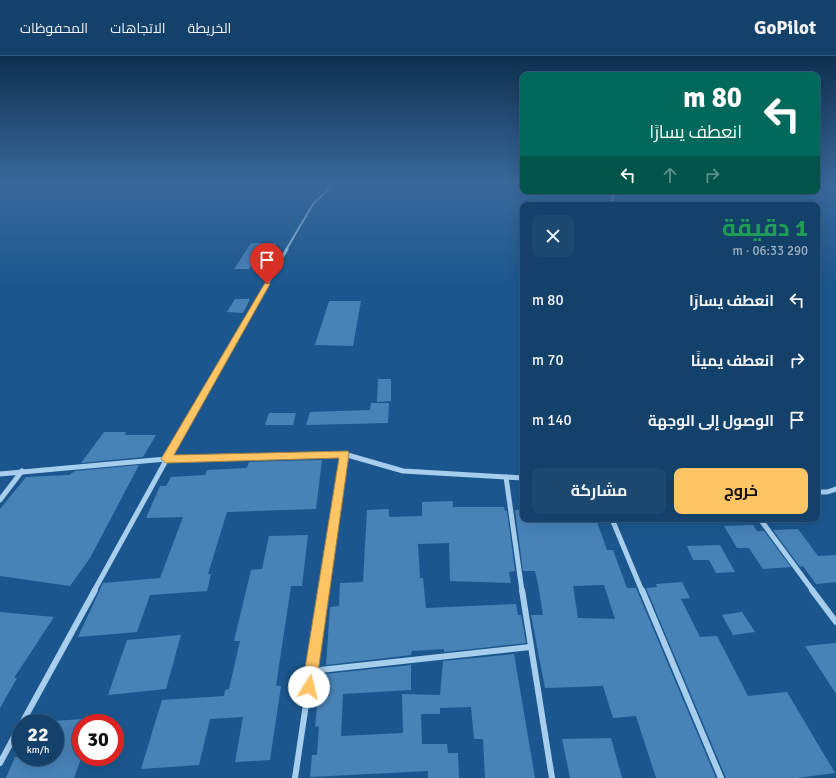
<!DOCTYPE html>
<html lang="ar">
<head>
<meta charset="utf-8">
<style>
	body { margin:0; font-family:Signika,Cairo,sans-serif; background:#1d4870; color:#f1f3f6; direction:rtl; height:100vh; display:flex; flex-direction:column; font-size:15px; white-space:nowrap }
	* { box-sizing:border-box; margin:0 }
	p { font-size:13px; color:#9dafc1 }
	.icon { flex:none; width:22px; height:22px; fill:none; stroke:currentColor; stroke-width:2; stroke-linecap:round; stroke-linejoin:round }
	.map { position:relative; flex:1; overflow:hidden; direction:ltr }
	.drawer { position:absolute; left:520px; top:146px; width:300px; height:320px; display:flex; flex-direction:column; background:#14416a; border-radius:8px; box-shadow:0 4px 16px #0002,0 0 0 1px #335a7e; direction:rtl }
	.drawer>* { flex:none }
	.hud { position:absolute; left:520px; top:16px; width:300px; height:122px; border-radius:8px; box-shadow:0 4px 16px #0002,0 0 0 1px #335a7e; direction:rtl; background:#00695c; color:#fff; overflow:hidden }
	.speed { position:absolute; left:12px; top:658px; display:flex; gap:8px; font-size:20px; font-weight:700; text-align:center }
	.speed>* { display:grid; place-content:center; width:52px; height:52px; border-radius:50%; background:#14416a; box-shadow:0 4px 16px #0002,0 0 0 1px #335a7e; line-height:1 }
	.speed small { font-size:10px; font-weight:400 }
	.speed .limit { border:6px solid #d22; background:#fff; color:#111 }
	.pin { position:absolute; display:grid; place-items:center; width:34px; height:34px; color:#fff; margin:-41px -17px; border-radius:50% 50% 50% 0; rotate:-45deg; box-shadow:0 0 4px #0007 }
	.pin .icon { rotate:45deg }
	.me { position:absolute; width:44px; margin:-22px; rotate:9deg; stroke-linejoin:round; filter:drop-shadow(0 0 3px #0008) }
	.turn { display:flex; align-items:center; gap:14px; height:84px; padding:0 12px; font-size:18px }
	.turn .icon { width:52px; height:52px; stroke-width:2.5 }
	.turn b { display:block; font-size:28px; line-height:34px }
	.lanes { display:flex; align-items:center; height:38px; padding:0 12px; background:#0003; justify-content:center; gap:20px; direction:ltr }
	.lanes .off { opacity:.35 }
	.round { display:grid; place-items:center; flex:none; width:42px; height:42px; border-radius:8px; background:#1d4870 }
	.headline { display:flex; align-items:center; justify-content:space-between; height:68px; padding:0 12px }
	h1 { font-size:24px; font-weight:700; line-height:30px; color:#1e9e55 }
	.action { display:flex; gap:8px; margin-top:auto; padding:8px 12px }
	.action a { flex:1; height:46px; border-radius:8px; background:#ffc565; color:#111; font-size:16px; font-weight:700; line-height:46px; text-align:center }
	.action a+a { background:#1d4870; color:#f1f3f6 }
	ul { padding:0; list-style:none }
	li { display:flex; align-items:center; gap:12px; height:60px; padding:0 12px }
	li div { flex:1 }
	li b { display:block; font-size:15px }
	li em { font-style:normal }
	header { display:flex; align-items:center; gap:24px; box-sizing:border-box; height:56px; padding:0 20px; background:#14416a; border-bottom:1px solid #335a7e }
	header strong { font-size:19px }
	nav { display:flex; gap:22px; margin-inline-start:auto; font-size:14px }
	.map>svg:first-child { display:block }
</style>
</head>
<body>
<header>
<strong>GoPilot</strong>
<nav><a>الخريطة</a><a>الاتجاهات</a><a>المحفوظات</a></nav>
</header>
<div class="map">
<svg width="836" height="722" viewBox="0 0 836 722">
	<rect width="100%" height="100%" fill="#1b578e"/>
	<g fill="#4883b8" fill-rule="evenodd">
		<path d="M251,187H277L270,199H257L249,213H234Z"/>
		<path d="M235,243H250L243,257L227,256Z"/>
		<path d="M329,245H361L353,290L315,289Z"/>
		<path d="M378,323H391V345L377,346Z"/>
		<path d="M371,347H389L388,367L306,369L310,356L370,354Z"/>
		<path d="M269,357H296L293,369H265Z"/>
		<path d="M104,376H126L125,379H156L143,401L81,407Z"/>
		<path d="M322,404L316,453L227,456L208,518H211L207,535L150,539L137,576L78,581L103,527L160,522L183,461L146,462L160,430H166L171,421L205,419L207,414L247,412L249,406Z"/>
		<path d="M139,409L90,502L70,530L0,520V453L26,421L69,419L75,415Z"/>
		<path d="M453,445V451H504L505,455H507L515,515L509,516L511,527L450,525L449,487L418,488L420,522H423L426,552L516,548L518,559H521L526,587L444,596V593L412,595L411,599L326,609L330,551L339,550L340,527L363,526L367,454L389,453V461L422,460V446Z"/>
		<path d="M515,454H523V463H596L607,494H613L627,532H636L716,722H656L636,660L613,662L603,630L545,632L531,559H543L538,528L535,515H523ZM604,529L615,563L578,562L573,530Z"/>
		<path d="M753,469L757,475H764L791,511L763,513L749,492H737L724,470Z"/>
		<path d="M798,473L818,500L836,499V526L816,528L803,510L800,511L773,474Z"/>
		<path d="M308,479L302,530H291L276,630H281L270,704L235,706L243,661L210,663L199,709L141,713L162,644L224,640L225,634L229,633L240,585H234L251,514L262,513L269,480Z"/>
		<path d="M720,489L735,516L716,517L709,504H693L687,490Z"/>
		<path d="M682,526L690,542L681,543L700,581L717,580L748,640L787,636L835,717L797,722H726L646,532L657,531L656,528Z"/>
		<path d="M0,556L54,561L14,622H17L0,652Z"/>
		<path d="M742,556L755,576L733,579L722,559Z"/>
		<path d="M181,579L166,633L108,639L127,584Z"/>
		<path d="M836,587V638L805,590Z"/>
		<path d="M514,598L535,722H485L483,683H474L471,651L440,652V658H421L422,688H447L448,697H458L459,722H428V715L310,721L312,699H317L319,670L315,671L320,622H325V618L411,609V634L343,638L341,680L403,677L402,638L440,639L443,605Z"/>
		<path d="M81,663V703L74,722H6L15,701H55V665Z"/>
		<path d="M611,682L622,722H570L562,683Z"/>
	</g>
	<g fill="none" stroke-linecap="round" stroke-linejoin="round">
		<g stroke="#a8ceee" stroke-width="2">
			<path d="M612,149L613,135"/>
			<path d="M286,194L313,148L333,129"/>
		</g>
		<path stroke="#a8ceee" stroke-width="3" d="M237,280L287,193"/>
		<path stroke="#a8ceee" stroke-width="3.5" d="M173,391L238,279"/>
		<g stroke="#a8ceee" stroke-width="5">
			<path d="M0,418L166,403L344,398L403,415L523,422"/>
			<path d="M506,421L522,535"/>
			<path d="M817,436H827L836,433"/>
			<path d="M0,444L22,415"/>
			<path d="M612,463L642,535"/>
			<path d="M760,463L813,535"/>
			<path d="M94,535L174,390"/>
			<path d="M323,535L344,398"/>
		</g>
		<g stroke="#a8ceee" stroke-width="6">
			<path d="M522,534L552,722"/>
			<path d="M642,534L721,722"/>
			<path d="M812,534L836,566"/>
			<path d="M311,615L530,591"/>
			<path d="M22,667L95,534"/>
			<path d="M0,707L21,668"/>
			<path d="M295,722L323,534"/>
		</g>
	</g>
	<linearGradient id="sky" x2="0" y2="1"><stop stop-color="#0f304e"/><stop offset="0.56" stop-color="#39699b"/><stop offset="1" stop-color="#39699b" stop-opacity="0"/></linearGradient>
	<rect width="836" height="230" fill="url(#sky)"/>
	<path fill="#ffc565" stroke="#a68042" d="M265,227L270,228L174,399L348,395L349,398L316,631L314,636L309,638L304,636L302,631L339,402L166,407L161,403Z"/>
</svg>
<div class="speed"><div>22<small>km/h</small></div><div class="limit">30</div></div>
<div class="pin" style="left:267px;top:228px;background:#d93025"><svg class="icon" aria-label="arrive" viewBox="0 0 24 24"><path d="M6 21V4h12l-3 4 3 4H6"/></svg></div>
<svg class="me" style="left:309px;top:631px" viewBox="-20 -20 40 40"><circle r="19" fill="#fff"/><path d="M0-13L10 11 0 6-10 11z" fill="#ffc565"/></svg>
<div class="hud">
<div class="turn"><svg class="icon" aria-label="left" viewBox="0 0 24 24"><path d="M17 20v-9H6M10 6l-5 5 5 5"/></svg><div><b>80 m</b>انعطف يسارًا</div></div>
<div class="lanes"><svg class="icon" aria-label="left" viewBox="0 0 24 24"><path d="M17 20v-9H6M10 6l-5 5 5 5"/></svg><svg class="icon off" aria-label="ahead" viewBox="0 0 24 24"><path d="M12 20V5M6 11l6-6 6 6"/></svg><svg class="icon off" aria-label="right" viewBox="0 0 24 24"><path d="M7 20v-9h11M14 6l5 5-5 5"/></svg></div>
</div>
<section class="drawer">
<div class="headline"><div><h1>1 دقيقة</h1><p>290 m · 06:33</p></div><a class="round"><svg class="icon" aria-label="close" viewBox="0 0 24 24"><path d="M6 6l12 12M18 6L6 18"/></svg></a></div>
<ul>
<li><svg class="icon" aria-label="left" viewBox="0 0 24 24"><path d="M17 20v-9H6M10 6l-5 5 5 5"/></svg><div><b>انعطف يسارًا</b></div><em>80 m</em></li>
<li><svg class="icon" aria-label="right" viewBox="0 0 24 24"><path d="M7 20v-9h11M14 6l5 5-5 5"/></svg><div><b>انعطف يمينًا</b></div><em>70 m</em></li>
<li><svg class="icon" aria-label="arrive" viewBox="0 0 24 24"><path d="M6 21V4h12l-3 4 3 4H6"/></svg><div><b>الوصول إلى الوجهة</b></div><em>140 m</em></li>
</ul>
<div class="action"><a>خروج</a><a>مشاركة</a></div>
</section>
</div>
</body>
</html>
